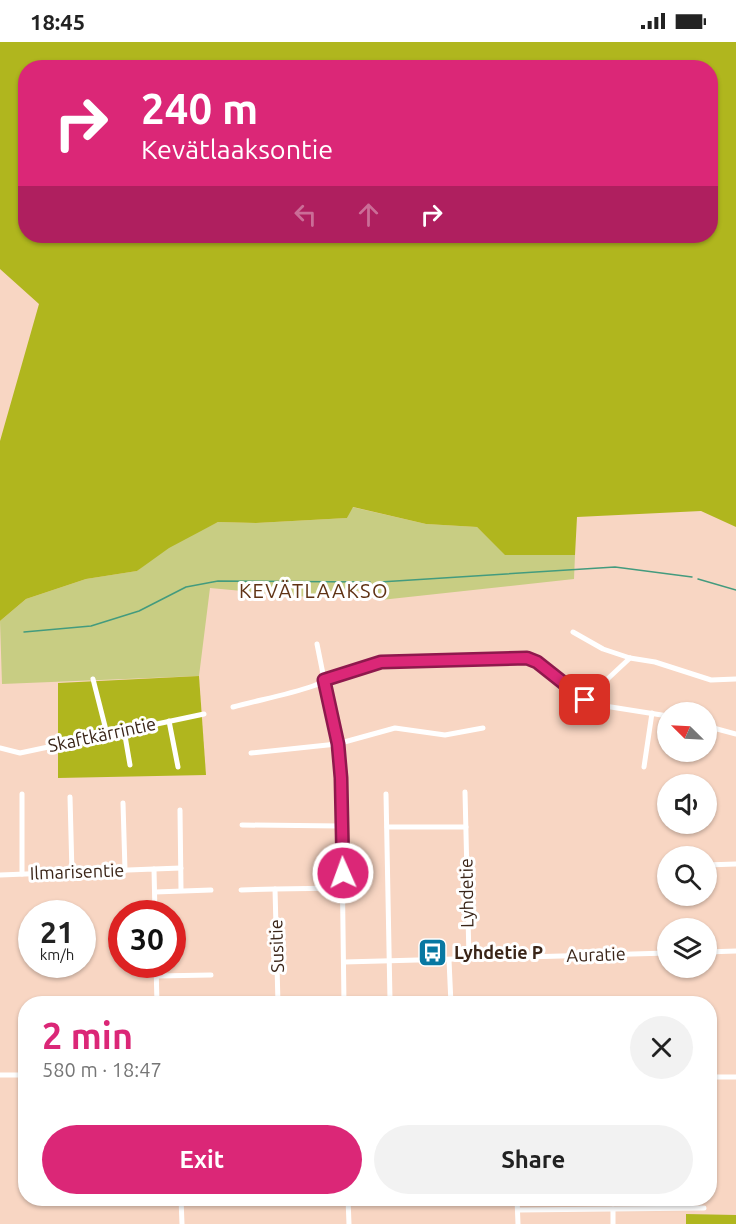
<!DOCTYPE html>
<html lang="en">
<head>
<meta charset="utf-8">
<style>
	body { margin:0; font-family:Ubuntu,sans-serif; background:#f2f2f2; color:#222; height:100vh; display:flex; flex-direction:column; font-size:22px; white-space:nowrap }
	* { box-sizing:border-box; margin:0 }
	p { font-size:20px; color:#767676 }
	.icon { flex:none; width:33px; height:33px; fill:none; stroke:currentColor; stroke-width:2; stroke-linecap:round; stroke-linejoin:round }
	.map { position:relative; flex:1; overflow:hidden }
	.sheet { position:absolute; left:18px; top:954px; width:699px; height:210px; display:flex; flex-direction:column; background:#fff; border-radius:24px; box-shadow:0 2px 4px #0004 }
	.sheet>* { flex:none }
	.banner { position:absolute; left:18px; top:18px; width:700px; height:183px; border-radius:24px; box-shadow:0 2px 4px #0004; background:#db2777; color:#fff; overflow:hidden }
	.needle { width:39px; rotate:294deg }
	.tools { position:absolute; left:657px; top:660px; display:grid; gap:12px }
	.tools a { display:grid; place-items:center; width:60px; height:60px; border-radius:50%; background:#fff; box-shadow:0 2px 4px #0004; font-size:30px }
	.speed { position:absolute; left:18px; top:858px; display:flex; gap:12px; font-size:30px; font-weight:700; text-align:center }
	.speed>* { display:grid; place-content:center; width:78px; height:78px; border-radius:50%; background:#fff; box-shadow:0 2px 4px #0004; line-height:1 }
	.speed small { font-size:15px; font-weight:400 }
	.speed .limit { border:9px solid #d22; background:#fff; color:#111 }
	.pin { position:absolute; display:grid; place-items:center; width:51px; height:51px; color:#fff; margin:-26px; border-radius:12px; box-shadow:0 3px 9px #0006 }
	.me { position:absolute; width:66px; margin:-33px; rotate:358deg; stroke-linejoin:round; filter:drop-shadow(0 0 4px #0008) }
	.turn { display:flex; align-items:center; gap:21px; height:126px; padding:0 24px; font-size:27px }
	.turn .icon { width:78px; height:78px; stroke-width:2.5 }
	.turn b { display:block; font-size:42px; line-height:51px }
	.lanes { display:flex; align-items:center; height:57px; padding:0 24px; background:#0003; justify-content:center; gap:30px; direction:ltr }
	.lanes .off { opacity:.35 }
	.round { display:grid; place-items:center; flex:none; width:63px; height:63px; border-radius:32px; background:#f2f2f2 }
	.overview { display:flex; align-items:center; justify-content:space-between; height:102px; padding:0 24px }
	h1 { font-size:36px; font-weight:700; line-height:45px; color:#db2777 }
	.action { display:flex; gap:12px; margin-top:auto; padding:12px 24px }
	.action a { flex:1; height:69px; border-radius:36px; background:#db2777; color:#fff; font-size:24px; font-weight:700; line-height:69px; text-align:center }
	.action a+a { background:#f2f2f2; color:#222 }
	.status { display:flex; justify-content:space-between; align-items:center; height:42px; padding:0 30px; background:#fff; direction:ltr }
	.status svg { height:16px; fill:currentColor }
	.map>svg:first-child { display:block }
</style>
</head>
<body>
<div class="status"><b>18:45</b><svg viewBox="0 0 49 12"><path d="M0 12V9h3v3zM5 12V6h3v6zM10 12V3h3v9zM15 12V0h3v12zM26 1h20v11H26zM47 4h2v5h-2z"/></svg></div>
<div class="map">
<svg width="736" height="1182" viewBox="0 0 736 1182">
	<rect width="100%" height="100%" fill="#f8d6c3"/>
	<path fill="#c8cd83" d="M352,465L426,482L477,485L506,513H575L574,537L381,558L361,549H329L309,555L210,546L199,634L2,642L0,579L26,557L86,537L137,529L168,504L218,480L256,481L347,476Z"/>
	<g fill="#b0b61e" fill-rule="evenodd">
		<path d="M0,0H736V485L701,469L577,475L575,513H505L477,485L426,482L353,465L347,476L256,481L218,480L169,506L137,529L86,537L26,557L0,579V399L39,262L0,227ZM26,26H711V194H26Z"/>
		<path d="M199,634L206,733L58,736V641Z"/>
		<path d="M686,1172L736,1173V1182H686Z"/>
	</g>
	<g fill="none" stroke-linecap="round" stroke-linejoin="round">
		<g stroke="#439b7e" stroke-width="1.5">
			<path d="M698,537L736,548"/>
			<path d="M380,540L615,525L692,535"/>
			<path d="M24,590L91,584L139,569L186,545L218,539L370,540"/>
		</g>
		<g stroke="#fff" stroke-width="5">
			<path d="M573,590L603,607L630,616L655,620L711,638L736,637"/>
			<path d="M317,602L337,702L341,736L344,962"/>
			<path d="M93,637L107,692"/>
			<path d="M585,658L630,616"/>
			<path d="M233,665C259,658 287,653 313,644C336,636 357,623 382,620C404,617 425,622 446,620C475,617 509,609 537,620L592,662L668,674"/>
			<path d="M169,679L178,725"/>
			<path d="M706,684L736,692"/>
			<path d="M124,688L130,723"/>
			<path d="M0,706L20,711L204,672"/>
			<path d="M251,711L337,702L395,686L445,693L483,686"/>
			<path d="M644,725L652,671"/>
			<path d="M465,750L469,916"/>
			<path d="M22,752V832"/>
			<path d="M386,752L390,958"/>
			<path d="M70,755L72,831"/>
			<path d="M123,761L125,828"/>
			<path d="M180,768L181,848"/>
			<path d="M242,783L341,784"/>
			<path d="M387,785H466"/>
			<path d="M706,823L736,822"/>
			<path d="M154,827L181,826"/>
			<path d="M0,833L154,827L155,872"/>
			<path d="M241,848L275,847"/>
			<path d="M155,850L211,848"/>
			<path d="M706,910L736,909"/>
			<path d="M449,918L451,962"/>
			<path d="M344,920L668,911"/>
			<path d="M156,922L157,962"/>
			<path d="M156,934L211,933"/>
			<path d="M278,962L275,847L343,846"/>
			<path d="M0,1033H26"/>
			<path d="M710,1035H736"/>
			<path d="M181,1156L182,1182"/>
			<path d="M348,1156L349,1182"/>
			<path d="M517,1156L518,1182"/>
			<path d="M518,1168L704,1166"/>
			<path d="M613,1182V1167"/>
		</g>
	</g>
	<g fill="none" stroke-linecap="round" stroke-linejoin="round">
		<defs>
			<path id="route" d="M343,831L341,736L338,702L324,638L381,620L527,616L537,620L585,658"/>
		</defs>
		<use href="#route" stroke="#8e194d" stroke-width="15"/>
		<use href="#route" stroke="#db2777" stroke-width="10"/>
	</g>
	<defs>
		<symbol id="bus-square" viewBox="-11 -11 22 22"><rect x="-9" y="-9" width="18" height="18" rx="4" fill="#0878a2" stroke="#fff"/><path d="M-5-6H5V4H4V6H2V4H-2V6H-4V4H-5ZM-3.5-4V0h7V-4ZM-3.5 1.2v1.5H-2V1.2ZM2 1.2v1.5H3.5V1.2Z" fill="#fff"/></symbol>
	</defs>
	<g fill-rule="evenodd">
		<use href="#bus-square" x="416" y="894" width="33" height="33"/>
	</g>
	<g text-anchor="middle" stroke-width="6" stroke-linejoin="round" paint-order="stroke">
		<g font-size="18" fill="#3a2518" stroke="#fff">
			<text transform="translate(102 693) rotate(-12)" y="6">Skaftkärrintie</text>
			<text transform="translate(77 830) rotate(-2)" y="6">Ilmarisentie</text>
			<text transform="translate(467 851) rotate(-91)" y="6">Lyhdetie</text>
			<text transform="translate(277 904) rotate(-92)" y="6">Susitie</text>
			<text transform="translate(596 913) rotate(-2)" y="6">Auratie</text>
		</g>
		<g font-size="18" font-weight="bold" fill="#3a2518" stroke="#fff" text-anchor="start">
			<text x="454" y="917">Lyhdetie P</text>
		</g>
		<g font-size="20" letter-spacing="1.5" fill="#5f3214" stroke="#fff">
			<text x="314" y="556">KEVÄTLAAKSO</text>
		</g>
	</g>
</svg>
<div class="tools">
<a><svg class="needle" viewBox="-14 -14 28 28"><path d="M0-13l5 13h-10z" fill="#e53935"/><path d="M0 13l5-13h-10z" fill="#767676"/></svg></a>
<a><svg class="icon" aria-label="sound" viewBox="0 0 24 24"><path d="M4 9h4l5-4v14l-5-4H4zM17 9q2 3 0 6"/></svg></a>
<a><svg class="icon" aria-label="search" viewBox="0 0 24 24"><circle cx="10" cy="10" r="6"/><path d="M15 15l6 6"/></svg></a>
<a><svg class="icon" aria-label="layers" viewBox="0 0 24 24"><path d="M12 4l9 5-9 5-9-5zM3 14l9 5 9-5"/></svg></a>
</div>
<div class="speed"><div>21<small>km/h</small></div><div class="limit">30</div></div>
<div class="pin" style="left:585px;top:658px;background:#d93025"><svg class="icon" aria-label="arrive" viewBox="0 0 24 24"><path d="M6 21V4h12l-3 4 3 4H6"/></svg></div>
<svg class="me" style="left:343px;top:831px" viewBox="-20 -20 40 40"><circle r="17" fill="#db2777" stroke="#fff" stroke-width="3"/><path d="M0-11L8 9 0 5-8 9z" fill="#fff"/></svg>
<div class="banner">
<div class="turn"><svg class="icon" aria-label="right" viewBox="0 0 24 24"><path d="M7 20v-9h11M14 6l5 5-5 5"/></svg><div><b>240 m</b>Kevätlaaksontie</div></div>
<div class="lanes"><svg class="icon off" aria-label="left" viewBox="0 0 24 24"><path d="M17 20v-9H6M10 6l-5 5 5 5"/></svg><svg class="icon off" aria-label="ahead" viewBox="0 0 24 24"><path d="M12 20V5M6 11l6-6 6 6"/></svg><svg class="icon" aria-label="right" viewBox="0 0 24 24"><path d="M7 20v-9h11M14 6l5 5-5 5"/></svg></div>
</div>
<section class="sheet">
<div class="overview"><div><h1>2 min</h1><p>580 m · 18:47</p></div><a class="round"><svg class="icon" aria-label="close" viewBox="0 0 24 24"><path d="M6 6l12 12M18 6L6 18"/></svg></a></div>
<div class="action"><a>Exit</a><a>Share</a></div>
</section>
</div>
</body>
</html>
